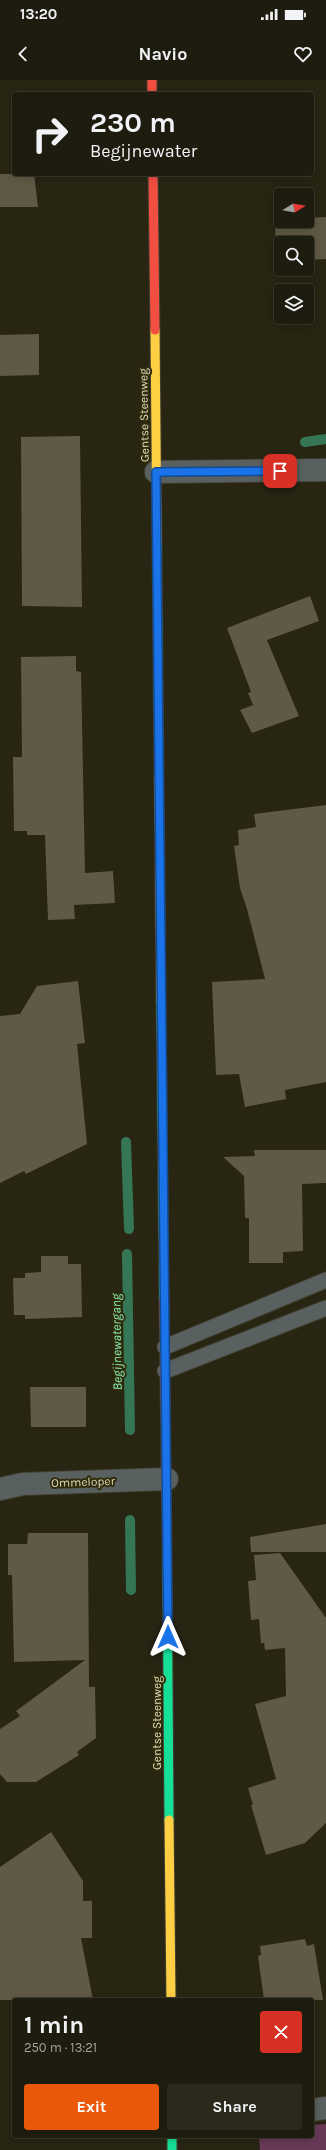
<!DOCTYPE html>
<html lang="en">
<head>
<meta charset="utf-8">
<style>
	body { margin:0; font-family:Karla,sans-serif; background:#2b291c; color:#f1f3f6; height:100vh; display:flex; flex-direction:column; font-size:15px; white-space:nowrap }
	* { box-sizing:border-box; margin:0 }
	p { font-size:13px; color:#a1a19e }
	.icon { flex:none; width:22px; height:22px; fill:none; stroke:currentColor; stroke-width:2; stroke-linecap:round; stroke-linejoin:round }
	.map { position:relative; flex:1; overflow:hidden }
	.panel { position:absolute; left:12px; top:1918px; width:302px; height:140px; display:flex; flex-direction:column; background:#1e1c0e; border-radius:4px; box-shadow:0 2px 10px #0003,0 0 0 1px #3c3a2e }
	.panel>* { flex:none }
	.guide { position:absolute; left:12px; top:12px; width:302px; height:84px; border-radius:4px; box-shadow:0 2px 10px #0003,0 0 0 1px #3c3a2e; background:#1e1c0e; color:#f1f3f6; overflow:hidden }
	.needle { width:26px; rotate:79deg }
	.controls { position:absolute; left:274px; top:108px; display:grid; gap:8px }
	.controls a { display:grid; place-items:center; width:40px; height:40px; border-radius:4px; background:#1e1c0e; box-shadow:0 2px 10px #0003,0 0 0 1px #3c3a2e; font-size:20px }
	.pin { position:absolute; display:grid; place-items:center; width:34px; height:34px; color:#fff; margin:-17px; border-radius:8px; box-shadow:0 2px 6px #0006 }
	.me { position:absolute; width:44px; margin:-22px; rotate:0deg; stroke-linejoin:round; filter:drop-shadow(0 0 3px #0008) }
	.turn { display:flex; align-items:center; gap:14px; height:84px; padding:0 12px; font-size:18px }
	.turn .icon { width:52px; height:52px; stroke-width:2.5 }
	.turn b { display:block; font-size:28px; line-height:34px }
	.round { display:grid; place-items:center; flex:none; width:42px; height:42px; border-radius:4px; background:#2b291c }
	.head { display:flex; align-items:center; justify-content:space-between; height:68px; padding:0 12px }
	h1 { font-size:24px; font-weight:700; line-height:30px }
	.action { display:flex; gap:8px; margin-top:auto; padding:8px 12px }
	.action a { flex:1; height:46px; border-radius:4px; background:#ea580c; color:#fff; font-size:16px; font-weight:700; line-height:46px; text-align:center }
	.action a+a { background:#2b291c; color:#f1f3f6 }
	.status { display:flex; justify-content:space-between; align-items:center; height:28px; padding:0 20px; background:#1e1c0e; direction:ltr }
	.status svg { height:11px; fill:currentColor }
	header { display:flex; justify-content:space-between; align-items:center; height:52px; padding:0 12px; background:#1e1c0e; font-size:18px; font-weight:700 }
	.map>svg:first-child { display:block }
</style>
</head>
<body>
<div class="status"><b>13:20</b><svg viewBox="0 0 49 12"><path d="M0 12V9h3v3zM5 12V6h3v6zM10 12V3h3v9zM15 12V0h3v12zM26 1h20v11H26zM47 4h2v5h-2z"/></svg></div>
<header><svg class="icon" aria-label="back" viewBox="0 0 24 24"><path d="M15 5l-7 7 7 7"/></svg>Navio<svg class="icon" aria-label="heart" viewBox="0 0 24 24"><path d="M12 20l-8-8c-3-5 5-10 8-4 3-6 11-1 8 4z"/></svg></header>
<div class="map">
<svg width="326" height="2070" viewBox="0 0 326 2070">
	<rect width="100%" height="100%" fill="#282513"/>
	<path fill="#693957" d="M326,2044V2070H260L259,2056H312V2045Z"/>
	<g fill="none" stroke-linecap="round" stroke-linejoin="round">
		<g stroke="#357755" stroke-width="10">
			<path d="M305,362L326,359"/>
			<path d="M126,1062L129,1149"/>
			<path d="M127,1174L130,1350"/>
			<path d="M130,1440L131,1510"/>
		</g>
	</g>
	<g fill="#605946">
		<path d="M0,94H34L38,127H0Z"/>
		<path d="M326,137V179L307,180V163H281V180H276L275,138H281V141H307V138Z"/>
		<path d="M39,254V295L0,296V255Z"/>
		<path d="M80,356L82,527L22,526L21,357Z"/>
		<path d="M310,516L319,541L267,560L299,636L252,653L240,630L253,625L248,613L251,612L227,548Z"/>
		<path d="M76,576V591L81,592L85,793L113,791L115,823L74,825L75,839L48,840L45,755H27V751H14L13,677H22L21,577Z"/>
		<path d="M326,725V1002L285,1010L286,1019L245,1027L239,994L216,995L212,902L265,899L247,829L240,808L234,766L239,765L238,750L256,747L254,734Z"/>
		<path d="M78,901L85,963L77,964L87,1064L26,1094L24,1091L0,1103V936L20,934L37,906Z"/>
		<path d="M254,1070H326V1103L302,1104L303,1171L283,1172V1183H249V1138H245L244,1096L223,1077L255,1076Z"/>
		<path d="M41,1176H68V1184H81L82,1237L25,1239V1235H14L13,1198H25V1193L41,1192Z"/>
		<path d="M30,1307H86V1347H31Z"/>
		<path d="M326,1444V1472H251L250,1457Z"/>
		<path d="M28,1453H88L89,1607H95L96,1658L77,1672L79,1675L36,1702H7L0,1694V1649L20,1636L16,1631L85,1580L14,1582L12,1495H8V1464H27Z"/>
		<path d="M280,1473L326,1538V1743L305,1763L266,1775L251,1725H253L248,1708L276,1699L255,1624L286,1616L285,1568L265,1570L264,1563H261L259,1539L251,1540L248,1501L256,1500L254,1475Z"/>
		<path d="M51,1752L83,1801V1821H92V1858H81L93,1920H0V1787Z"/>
		<path d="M305,1859L307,1866L314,1864L323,1920H264L258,1876L261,1875L260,1866Z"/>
	</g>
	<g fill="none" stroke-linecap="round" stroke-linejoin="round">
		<defs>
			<g id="lane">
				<path d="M165,1267L326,1200"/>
				<path d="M165,1291L326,1228"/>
			</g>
			<g id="street">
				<path d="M156,392L326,390"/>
				<path d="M0,1409L23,1404L167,1399"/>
				<path d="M312,2030L326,2028"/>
			</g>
			<g id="fast">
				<path d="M157,464L159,698"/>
				<path d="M161,920L164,1218"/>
				<path d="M167,1472L169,1740"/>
				<path d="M172,2056V2070"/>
			</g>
			<g id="slow">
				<path d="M155,250L157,464"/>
				<path d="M159,698L161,920"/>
				<path d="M169,1740L171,1920"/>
			</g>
			<g id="jam">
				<path d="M152,0V14"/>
				<path d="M153,94L155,250"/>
				<path d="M164,1218L167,1472"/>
			</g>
		</defs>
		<use href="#lane" stroke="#434030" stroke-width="17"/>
		<use href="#street" stroke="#434030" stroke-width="24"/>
		<use href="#fast" stroke="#434030" stroke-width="11"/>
		<use href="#slow" stroke="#434030" stroke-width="11"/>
		<use href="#jam" stroke="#434030" stroke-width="11"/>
		<use href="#lane" stroke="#586060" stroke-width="15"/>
		<use href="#street" stroke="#586060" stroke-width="22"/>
		<use href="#fast" stroke="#16e098" stroke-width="9"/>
		<use href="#slow" stroke="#ffcf43" stroke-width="9"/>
		<use href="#jam" stroke="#f24e42" stroke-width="9"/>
	</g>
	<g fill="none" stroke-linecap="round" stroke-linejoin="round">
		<defs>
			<path id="route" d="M168,1557L156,392L280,391"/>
		</defs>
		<use href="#route" stroke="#114b97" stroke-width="10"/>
		<use href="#route" stroke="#1a73e8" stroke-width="7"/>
	</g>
	<g text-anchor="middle" stroke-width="4" stroke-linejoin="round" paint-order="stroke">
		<g font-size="12" fill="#dedabc" stroke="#302b0b">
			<text transform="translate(144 335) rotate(-91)" y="4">Gentse Steenweg</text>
			<text transform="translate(83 1402) rotate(-2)" y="4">Ommeloper</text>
			<text transform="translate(157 1643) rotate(-90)" y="4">Gentse Steenweg</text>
		</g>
		<g font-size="13" font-style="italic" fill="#83eab5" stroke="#302b0b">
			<text transform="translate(116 1262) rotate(-91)" y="5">Begijnewatergang</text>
		</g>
	</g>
</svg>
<div class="controls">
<a><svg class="needle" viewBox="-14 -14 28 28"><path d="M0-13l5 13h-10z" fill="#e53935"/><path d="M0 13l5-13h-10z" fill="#a1a19e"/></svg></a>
<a><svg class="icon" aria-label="search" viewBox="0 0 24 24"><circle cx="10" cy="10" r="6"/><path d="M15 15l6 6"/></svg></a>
<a><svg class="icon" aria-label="layers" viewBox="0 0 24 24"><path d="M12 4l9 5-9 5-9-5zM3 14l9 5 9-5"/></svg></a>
</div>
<div class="pin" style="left:280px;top:391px;background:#d93025"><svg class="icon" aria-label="arrive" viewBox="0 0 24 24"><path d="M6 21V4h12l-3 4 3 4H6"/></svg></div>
<svg class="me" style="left:168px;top:1557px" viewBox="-20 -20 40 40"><path d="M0-17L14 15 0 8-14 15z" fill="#1a73e8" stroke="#fff" stroke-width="4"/></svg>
<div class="guide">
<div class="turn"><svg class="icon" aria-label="right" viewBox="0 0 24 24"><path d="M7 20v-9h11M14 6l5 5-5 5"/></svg><div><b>230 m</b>Begijnewater</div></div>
</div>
<section class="panel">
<div class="head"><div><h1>1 min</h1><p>250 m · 13:21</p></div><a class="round" style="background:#d93025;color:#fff"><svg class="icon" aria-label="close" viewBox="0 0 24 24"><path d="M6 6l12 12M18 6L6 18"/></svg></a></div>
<div class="action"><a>Exit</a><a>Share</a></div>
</section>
</div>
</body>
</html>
